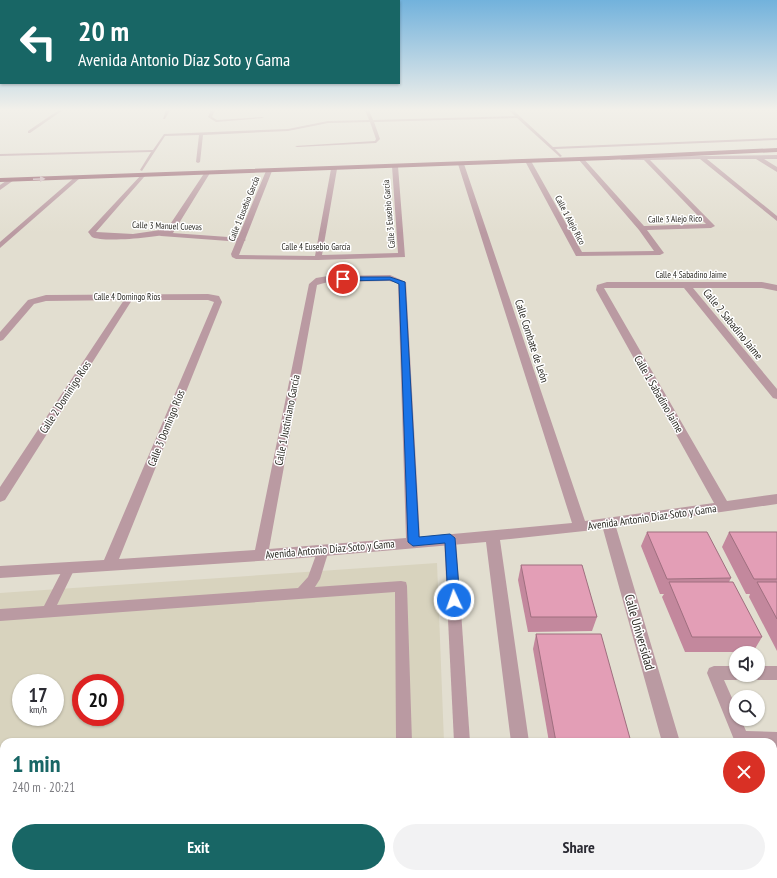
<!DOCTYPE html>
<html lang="en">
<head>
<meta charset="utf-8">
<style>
	body { margin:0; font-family:"PT Sans Narrow",sans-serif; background:#f2f2f3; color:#2b2b33; height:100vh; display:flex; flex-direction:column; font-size:15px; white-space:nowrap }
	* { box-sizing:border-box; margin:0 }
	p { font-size:13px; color:#7c7c81 }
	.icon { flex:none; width:22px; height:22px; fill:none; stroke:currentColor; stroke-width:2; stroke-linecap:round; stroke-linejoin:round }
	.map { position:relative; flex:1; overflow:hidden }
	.details { position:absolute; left:0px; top:738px; width:777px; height:140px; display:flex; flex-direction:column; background:#fff; border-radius:12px 12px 0 0; box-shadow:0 1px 3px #0004 }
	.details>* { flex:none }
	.top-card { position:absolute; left:0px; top:0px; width:400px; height:84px; box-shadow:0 1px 3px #0004; background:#186665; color:#fff; overflow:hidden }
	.controls { position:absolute; left:729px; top:646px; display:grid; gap:8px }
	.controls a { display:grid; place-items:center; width:36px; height:36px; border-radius:50%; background:#fff; box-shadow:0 1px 3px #0004; font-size:20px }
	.speed { position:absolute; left:12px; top:674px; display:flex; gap:8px; font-size:20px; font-weight:700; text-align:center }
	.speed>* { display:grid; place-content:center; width:52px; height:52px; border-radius:50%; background:#fff; box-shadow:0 1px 3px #0004; line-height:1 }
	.speed small { font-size:10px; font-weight:400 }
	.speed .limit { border:6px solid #d22; background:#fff; color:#111 }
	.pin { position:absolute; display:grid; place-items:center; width:34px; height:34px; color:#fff; margin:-17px; border:2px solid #fff; border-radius:50%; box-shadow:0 1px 4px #0007 }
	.me { position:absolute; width:44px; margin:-22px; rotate:357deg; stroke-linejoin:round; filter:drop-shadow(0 0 3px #0008) }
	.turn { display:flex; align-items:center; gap:14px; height:84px; padding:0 12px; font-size:18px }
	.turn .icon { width:52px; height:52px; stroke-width:2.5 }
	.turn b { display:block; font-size:28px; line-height:34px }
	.round { display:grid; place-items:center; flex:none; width:42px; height:42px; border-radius:21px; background:#f2f2f3 }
	.summary { display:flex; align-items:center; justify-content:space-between; height:68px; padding:0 12px }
	h1 { font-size:24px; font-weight:600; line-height:30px; color:#186665 }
	.action { display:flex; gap:8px; margin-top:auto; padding:8px 12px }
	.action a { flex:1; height:46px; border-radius:24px; background:#186665; color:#fff; font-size:16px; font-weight:600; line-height:46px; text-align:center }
	.action a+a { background:#f2f2f3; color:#2b2b33 }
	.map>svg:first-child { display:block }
</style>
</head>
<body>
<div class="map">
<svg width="777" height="878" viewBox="0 0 777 878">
	<rect width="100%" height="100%" fill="#e2ded0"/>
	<path fill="#d8d3be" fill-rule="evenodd" d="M437,563L444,742H4V874H449L450,878H0V593ZM21,683H55V717H21ZM81,683H115V717H81Z"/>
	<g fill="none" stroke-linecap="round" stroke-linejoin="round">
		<g fill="#ba9aa2" fill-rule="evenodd">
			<path d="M59,110H63L30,133H28V131Z"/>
			<path d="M166,110H170L165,119H163Z"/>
			<path d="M211,110H215L212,117L217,120L262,117L264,118L216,122L208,117Z"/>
			<path d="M365,110H369L373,120L515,116L509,110H513L553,147L777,138V140L555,149L562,156L560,157L517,118L374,122L380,139L376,143L297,147L295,146L375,141L376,139L370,122L328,123L288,131L203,135L200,162L198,163L196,162L199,135L165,136L142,171L140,170L151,152L0,156V154L153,150L164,134L288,129L328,121L369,120Z"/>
			<path d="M450,534L454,535L456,538L470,742H454L444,538L446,535Z"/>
			<path d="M323,545L327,547L329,550L320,579L315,587L401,581L406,582L407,586L412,742H396L395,592L0,621V609L44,606L65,565L69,563L73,565L75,568L57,605L298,588L308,577L319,547Z"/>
			<path d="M714,666H736V675H742L741,678L736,680H724L736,707V719H741L746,731L777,732V748H773V742H735L707,673L709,668Z"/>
			<path d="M758,666H777V680H758L753,678L752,675H758Z"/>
			<rect x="773" y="793" width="4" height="16"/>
			<path d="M0,858H4V874H9L0,876Z"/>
			<path d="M139,874H237L239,878H141Z"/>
			<rect x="397" y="874" width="18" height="4"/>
			<path d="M461,874H479L480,878H462Z"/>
		</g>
		<path fill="#ba9aa2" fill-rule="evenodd" d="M158,232L242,238L246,240L242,242L161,236L157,234Z"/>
		<g fill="#ba9aa2" fill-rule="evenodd">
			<path d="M777,155V159H764L777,167V172L756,159H707L777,216V221L700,159L650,160L715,226L711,228L647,230L664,253L660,255L576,256L525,161L528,159L531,161L582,252L654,251L639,230L579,160V158H583L644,226L706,224L644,160H621L619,157Z"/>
			<path d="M461,162L464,164L585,521L714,503L596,290L597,285L607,282H762L777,285V291L762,288H693L777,389V399L773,398L684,288H604L727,501L777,494V504L616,527L680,742H662L603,529L500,540L529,742H511L486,542L290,559L0,578V566L104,560L214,302L208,300H132L5,500L0,502V487L124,300L46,301L34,304L3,340L0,341V332L28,300L46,295L208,294L219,296L222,302L119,559L255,550L309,284L316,278L328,276L390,275L406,282L420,537L572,523L458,164ZM389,281L398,283L406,538L269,549L317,285L328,282Z"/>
			<path d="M395,164L398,166L405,257L318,260L236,259L232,257L231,254L266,171L269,169L272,171L239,255L315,256L331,169L334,167L337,169L322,255L398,253L392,166Z"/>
			<path d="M205,172L210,173L173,233C159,237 104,243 92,237C91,236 89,233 88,232L142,174L145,176L144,177L96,232L133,234L167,229Z"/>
			<path d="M75,177L80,178L0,248V242Z"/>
			<path d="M9,179L14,180L0,190V185Z"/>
			<path d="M656,874H678L679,878H657Z"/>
			<path d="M700,874H722L723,878H701Z"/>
		</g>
		<path fill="#97616f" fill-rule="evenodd" d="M777,148V152L608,160L0,182V178L608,156Z"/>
	</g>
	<g fill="#c3889d">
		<path d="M647,532L731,578L729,582L762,637L753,652H685L662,597L664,594H660L641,546Z"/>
		<path d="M729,532H777V651L749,597L750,594H746L722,547Z"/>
		<path d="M521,565L597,617L592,631L528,632L518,580Z"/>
		<path d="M536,634L631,742H549L533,649Z"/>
		<path d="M773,829H777V878H763L761,874H773Z"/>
		<path d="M512,874H606L607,878H512Z"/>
	</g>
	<g fill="#e39eb6" stroke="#9f6f7f">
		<path d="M647,532H707L731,578L667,579Z"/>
		<path d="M729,532H777V579H754Z"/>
		<path d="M521,565H582L597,617H531Z"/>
		<path d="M669,582H733L762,637H692Z"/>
		<path d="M757,582H777V619Z"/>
		<path d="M536,634H601L631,742H556Z"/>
		<path d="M773,829H777V871L773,861Z"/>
		<path d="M519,874H606L607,878H519Z"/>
	</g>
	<defs><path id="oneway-solid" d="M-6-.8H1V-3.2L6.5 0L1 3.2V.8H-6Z"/></defs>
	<use fill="#d0b8be" href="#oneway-solid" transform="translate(39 179) rotate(-2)"/>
	<linearGradient id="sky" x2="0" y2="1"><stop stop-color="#72b2dc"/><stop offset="0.47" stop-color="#f2f0ea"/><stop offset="1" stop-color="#f2f0ea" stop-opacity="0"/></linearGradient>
	<rect width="777" height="233" fill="url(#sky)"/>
	<path fill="#1a73e8" stroke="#114b97" d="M390,277L405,282L419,537L450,534L455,538L460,600L458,604L454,605L450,604L448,600L445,543L413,546L408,542L399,284L390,280L343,281L340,279L343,277Z"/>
	<g text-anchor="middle" stroke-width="3" stroke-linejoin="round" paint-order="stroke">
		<g font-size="9" fill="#2a2923" stroke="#fff">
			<text transform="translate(244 209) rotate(-68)" y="3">Calle 1 Eusebio García</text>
			<text transform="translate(389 214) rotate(-95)" y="3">Calle 3 Eusebio García</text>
			<text transform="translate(675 219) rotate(-1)" y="3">Calle 3 Alejo Rico</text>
			<text transform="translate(570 220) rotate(62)" y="3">Calle 1 Alejo Rico</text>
			<text transform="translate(167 226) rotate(2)" y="3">Calle 3 Manuel Cuevas</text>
			<text x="316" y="250">Calle 4 Eusebio García</text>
			<text x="691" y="278">Calle 4 Sabadino Jaime</text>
			<text x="127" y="300">Calle 4 Domingo Ríos</text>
		</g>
		<g font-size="11" fill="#2a2923" stroke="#fff">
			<text transform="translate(733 324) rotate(51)" y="4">Calle 2 Sabadino Jaime</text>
			<text transform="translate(532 341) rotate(72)" y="4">Calle Combate de León</text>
			<text transform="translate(659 394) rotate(60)" y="4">Calle 1 Sabadino Jaime</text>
			<text transform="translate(65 397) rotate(-57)" y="4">Calle 2 Dominigo Ríos</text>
			<text transform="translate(287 420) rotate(-79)" y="4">Calle 1 Justiniano García</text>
			<text transform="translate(166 428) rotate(-68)" y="4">Calle 3 Domingo Ríos</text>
			<text transform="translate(652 517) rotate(-8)" y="4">Avenida Antonio Díaz Soto y Gama</text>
			<text transform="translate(330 549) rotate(-5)" y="4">Avenida Antonio Díaz Soto y Gama</text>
		</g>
		<g font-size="13" fill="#2a2923" stroke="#fff">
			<text transform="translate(640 632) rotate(74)" y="5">Calle Universidad</text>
		</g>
	</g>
</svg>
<div class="controls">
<a><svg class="icon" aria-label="sound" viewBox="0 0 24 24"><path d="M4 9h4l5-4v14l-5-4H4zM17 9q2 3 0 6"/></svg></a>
<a><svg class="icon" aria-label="search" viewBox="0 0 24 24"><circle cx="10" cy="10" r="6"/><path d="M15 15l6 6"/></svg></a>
</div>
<div class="speed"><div>17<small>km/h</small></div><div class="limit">20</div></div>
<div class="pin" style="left:343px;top:279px;background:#d93025"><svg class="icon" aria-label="arrive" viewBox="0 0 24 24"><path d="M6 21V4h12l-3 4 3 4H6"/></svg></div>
<svg class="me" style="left:454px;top:600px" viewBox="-20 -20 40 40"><circle r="17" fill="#1a73e8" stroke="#fff" stroke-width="3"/><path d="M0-11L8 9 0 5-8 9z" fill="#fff"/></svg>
<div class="top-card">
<div class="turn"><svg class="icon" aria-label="left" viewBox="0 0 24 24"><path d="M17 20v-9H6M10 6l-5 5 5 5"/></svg><div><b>20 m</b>Avenida Antonio Díaz Soto y Gama</div></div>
</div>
<section class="details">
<div class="summary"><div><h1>1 min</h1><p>240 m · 20:21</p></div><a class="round" style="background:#d93025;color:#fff"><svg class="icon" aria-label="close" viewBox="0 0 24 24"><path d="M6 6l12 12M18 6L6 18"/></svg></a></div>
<div class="action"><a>Exit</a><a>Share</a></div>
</section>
</div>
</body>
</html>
